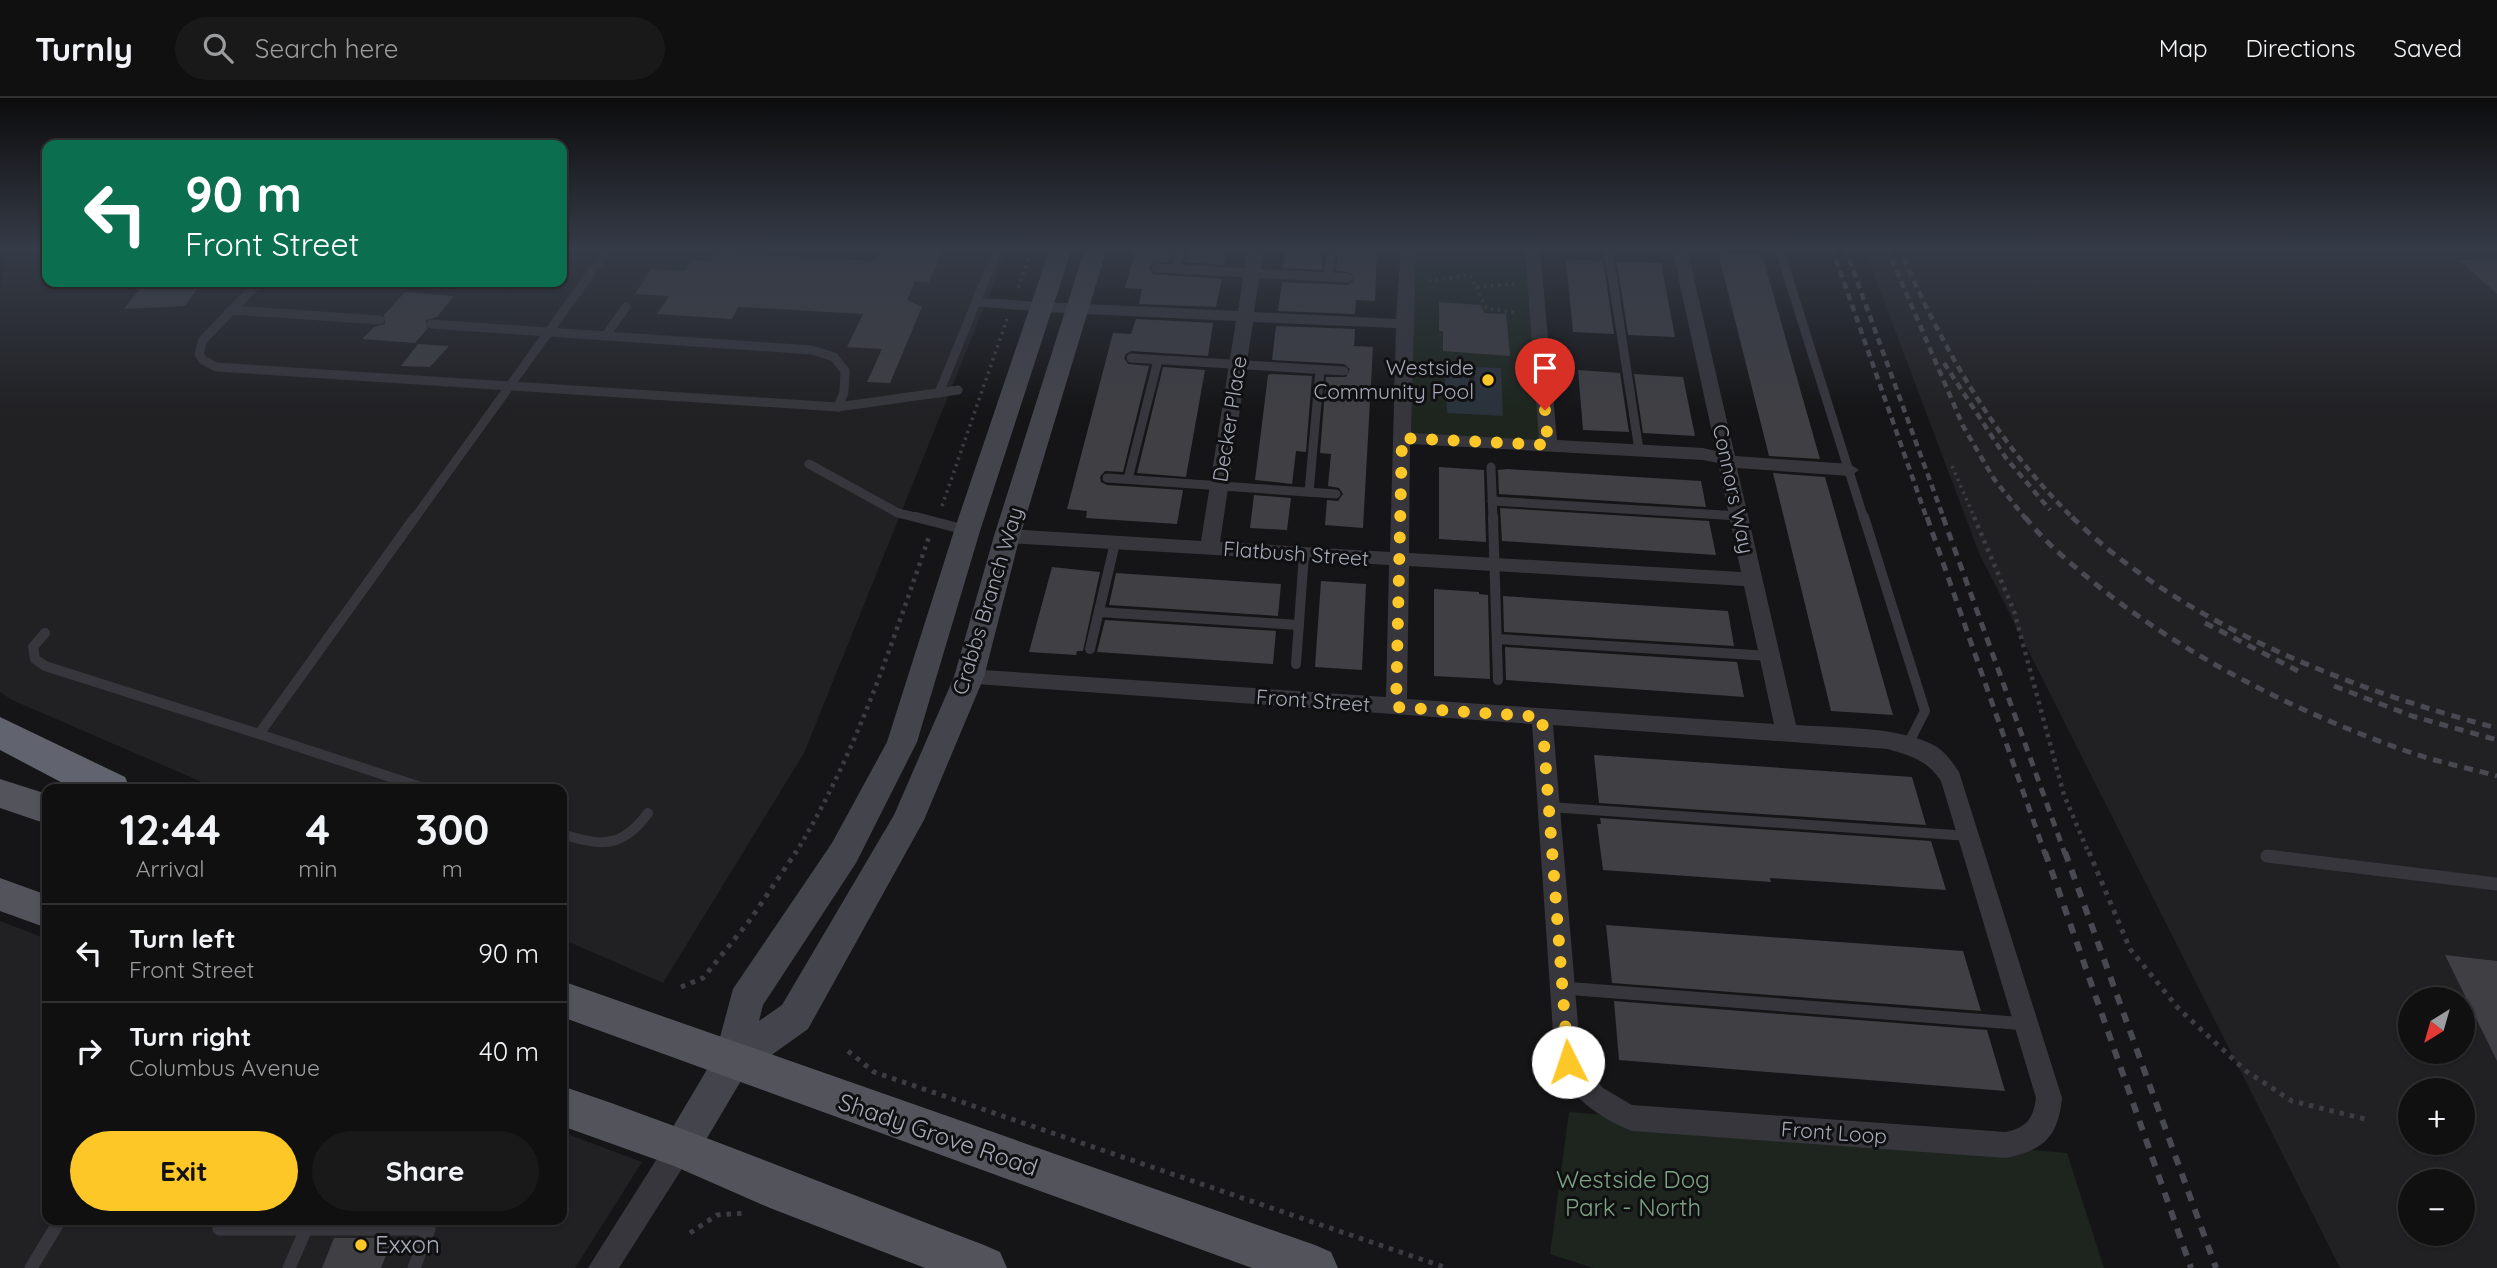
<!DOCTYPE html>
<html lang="en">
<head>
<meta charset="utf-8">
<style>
	body { margin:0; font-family:Quicksand,sans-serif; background:#19191a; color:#f1f3f6; height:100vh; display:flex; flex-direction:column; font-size:26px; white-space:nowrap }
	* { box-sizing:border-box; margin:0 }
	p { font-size:23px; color:#9c9d9f }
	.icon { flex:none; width:38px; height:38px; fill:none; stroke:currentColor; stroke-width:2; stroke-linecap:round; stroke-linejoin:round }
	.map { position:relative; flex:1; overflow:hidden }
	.sheet { position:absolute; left:42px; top:686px; width:525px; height:441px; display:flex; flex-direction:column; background:#101011; border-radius:14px; box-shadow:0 2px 5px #0004,0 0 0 2px #303031 }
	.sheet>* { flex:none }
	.guide { position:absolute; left:42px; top:42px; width:525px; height:147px; border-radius:14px; box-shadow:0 2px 5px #0004,0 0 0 2px #303031; background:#0b6e4f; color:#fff; overflow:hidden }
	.needle { width:46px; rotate:217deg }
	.controls { position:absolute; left:2398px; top:889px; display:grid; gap:14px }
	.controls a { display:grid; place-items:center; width:77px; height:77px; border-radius:50%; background:#101011; box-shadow:0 2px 5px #0004,0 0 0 2px #303031; font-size:35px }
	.pin { position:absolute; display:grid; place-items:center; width:60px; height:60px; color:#fff; margin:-72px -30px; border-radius:50% 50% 50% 0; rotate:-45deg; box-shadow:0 0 7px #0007 }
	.pin .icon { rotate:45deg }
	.me { position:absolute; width:77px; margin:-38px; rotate:356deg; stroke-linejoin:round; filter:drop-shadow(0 0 5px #0008) }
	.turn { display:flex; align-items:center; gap:24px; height:147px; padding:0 28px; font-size:32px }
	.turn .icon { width:91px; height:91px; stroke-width:2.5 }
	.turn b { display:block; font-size:49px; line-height:60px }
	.eta { display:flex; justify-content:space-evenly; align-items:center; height:119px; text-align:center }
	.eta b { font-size:42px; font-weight:800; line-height:49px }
	.cta { display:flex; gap:14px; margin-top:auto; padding:14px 28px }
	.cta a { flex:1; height:80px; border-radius:42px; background:#fdc827; color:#111; font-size:28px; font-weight:800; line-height:80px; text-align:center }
	.cta a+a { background:#19191a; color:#f1f3f6 }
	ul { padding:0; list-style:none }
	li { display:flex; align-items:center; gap:21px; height:98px; padding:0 28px; border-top:2px solid #303031 }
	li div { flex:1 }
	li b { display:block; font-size:26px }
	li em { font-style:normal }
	header { display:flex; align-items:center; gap:42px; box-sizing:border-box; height:98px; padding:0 35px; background:#101011; border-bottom:2px solid #303031 }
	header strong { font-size:33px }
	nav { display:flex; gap:38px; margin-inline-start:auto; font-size:24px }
	.search { width:490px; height:63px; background:#19191a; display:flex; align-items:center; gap:18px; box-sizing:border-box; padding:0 24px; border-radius:38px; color:#9c9d9f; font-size:26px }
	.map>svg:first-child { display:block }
</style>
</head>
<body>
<header>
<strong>Turnly</strong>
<div class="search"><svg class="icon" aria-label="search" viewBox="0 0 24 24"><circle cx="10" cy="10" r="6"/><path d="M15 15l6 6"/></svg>Search here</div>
<nav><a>Map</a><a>Directions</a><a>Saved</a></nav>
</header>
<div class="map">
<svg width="2497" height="1170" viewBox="0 0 2497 1170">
	<rect width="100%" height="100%" fill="#151517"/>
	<g fill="#212124" fill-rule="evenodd">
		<path d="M8,150H47V184H562V150H1008L804,655L663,885L562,841V691H218L12,602L0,594V191Z"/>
		<path d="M1864,150H2497V1170H2340L1979,455ZM2410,901H2462V954H2410ZM2410,992H2462V1045H2410ZM2410,1083H2462V1136H2410Z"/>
		<path d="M0,823L47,841V1122H562V1034L642,1064L575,1170H0Z"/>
	</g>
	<g fill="#1d251e">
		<path d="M1412,150H1531L1546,346L1405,338Z"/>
		<path d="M1569,1014L2067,1055L2104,1170H1593L1550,1156Z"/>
	</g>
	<path fill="#2a323c" d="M1444,267L1469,269L1470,294H1475L1474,269L1501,270L1503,318L1447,315Z"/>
	<g fill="#3f3f44">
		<path d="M880,150H944L929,184L915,183L907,202L922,209L890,285L867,284L882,251L847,249L863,216L738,209L732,221L657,216L669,198L635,196L651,171L685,173L692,162L710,163L715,154L874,163Z"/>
		<path d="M1136,150H1174L1170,164L1151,166L1149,170L1153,176L1222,181L1216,209L1139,206L1142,191L1125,190Z"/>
		<path d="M1188,150H1227L1224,167L1184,164Z"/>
		<path d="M1286,150H1324L1322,172L1283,170Z"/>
		<path d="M1338,150H1377L1375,203L1356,202L1355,216L1278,213L1282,184L1348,187L1353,184L1352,175L1336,172Z"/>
		<path d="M1718,154L1762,157L1820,361L1769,358Z"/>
		<path d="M1566,161L1603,163L1614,236L1573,234Z"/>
		<path d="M2497,161V196L2459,162Z"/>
		<path d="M1617,164L1661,165L1675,239L1628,237Z"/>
		<path d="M145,184H202L185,208L124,211Z"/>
		<path d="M405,194L454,198L437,219L426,222L427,231L415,245L362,241L374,229L385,226L384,217Z"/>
		<path d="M1439,204L1481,207L1484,215L1506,216L1510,258L1443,253V233H1439Z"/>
		<path d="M1136,221L1213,225L1208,258L1131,253L1126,256L1124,260L1128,266L1149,268L1123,374L1105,373L1100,379L1101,384L1107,387L1183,392L1177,426L1086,420L1087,413L1067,411L1113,235L1131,236Z"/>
		<path d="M1276,228L1355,231L1354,248L1373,249L1363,430L1325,427L1327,402L1338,403L1343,396L1339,390L1328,388L1331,356L1320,355L1326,279H1346L1350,271L1344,266L1272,262Z"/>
		<path d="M418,246L449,248L430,269L401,268Z"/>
		<path d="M1163,269L1205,272L1186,379L1137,375Z"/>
		<path d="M1578,272L1620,275L1629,334L1583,332Z"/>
		<path d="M1271,276L1312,278L1306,354L1296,353L1292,386L1255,382L1268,277Z"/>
		<path d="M1634,276L1683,279L1695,338L1643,335Z"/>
		<path d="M1439,369L1484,372L1486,444L1439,441Z"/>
		<path d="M1507,371L1701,383L1706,409L1499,396L1498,372Z"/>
		<path d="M1773,375L1825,379L1893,617L1831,613Z"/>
		<path d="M1254,397L1291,400L1287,432L1250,430Z"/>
		<path d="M1500,410L1709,423L1716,457L1502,443Z"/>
		<path d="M1052,469L1100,474L1083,553H1077L1076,557L1029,554Z"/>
		<path d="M1116,475L1281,486L1278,518L1109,507Z"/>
		<path d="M1321,483L1366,486L1362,572L1315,569Z"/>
		<path d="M1434,491L1479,494V496L1488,497L1490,581L1434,578Z"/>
		<path d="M1503,498L1728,513L1734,548L1504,534Z"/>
		<path d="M1105,522L1276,533L1273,566L1097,554Z"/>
		<path d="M1505,549L1737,564L1744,599L1506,582Z"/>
		<path d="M1594,657L1912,679L1926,727L1599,705Z"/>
		<path d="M1600,720L1931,743L1946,792L1770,780L1771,784L1603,772L1597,726H1601Z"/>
		<path d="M1606,827L1963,853L1981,913L1612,885Z"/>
		<path d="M2445,857L2497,863V963Z"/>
		<path d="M1614,903L1987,932L2005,993L1619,962Z"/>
		<path d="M334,1140H393L381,1170H322Z"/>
	</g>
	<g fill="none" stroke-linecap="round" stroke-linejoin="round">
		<g stroke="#3c3d43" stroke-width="3.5" stroke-dasharray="2.5 4.5" stroke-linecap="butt">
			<path d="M1429,183L1470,177L1476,189L1515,186"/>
			<path d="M1476,189L1486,210L1517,215"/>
			<path d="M1018,190L1033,150"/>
			<path d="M1952,368L1975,421"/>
			<path d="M942,408L1007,221"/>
		</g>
		<g stroke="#3c3d43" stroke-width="4.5" stroke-dasharray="3.5 5" stroke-linecap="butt">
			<path d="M1974,419L2014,513L2064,697L2089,756"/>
			<path d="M795,756C857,655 890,550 929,439"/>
		</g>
		<g stroke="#3c3d43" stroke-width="5" stroke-dasharray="4.5 6" stroke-linecap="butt">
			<path d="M2089,754L2130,851L2179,911L2246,973L2292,1003L2369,1022"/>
			<path d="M681,889L703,880L750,822L796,754"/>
			<path d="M848,953L874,974L1447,1170"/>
			<path d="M690,1135L717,1117L746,1115"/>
		</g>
		<g stroke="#36363c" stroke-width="9">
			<path d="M1608,150L1639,352"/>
			<path d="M1779,150L1864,421"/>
			<path d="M1156,170L1348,180"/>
			<path d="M1175,171L1181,150"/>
			<path d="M1328,179L1331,150"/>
			<path d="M259,184L203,242L199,256L203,262L216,269L838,309L958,292"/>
			<path d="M976,204L1043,209"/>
			<path d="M232,212L380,222"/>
			<path d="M431,226L812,252L834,259L845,273L844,294L838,309"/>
			<path d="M606,237L626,209"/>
			<path d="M1131,260L1344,273"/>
			<path d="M939,295L998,150"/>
			<path d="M809,366L898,415L923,421"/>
			<path d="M1491,369L1493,421"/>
			<path d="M1107,380L1336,396"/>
			<path d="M1128,381L1158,262"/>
			<path d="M1309,394L1320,272"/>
			<path d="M1492,403L1739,418"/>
			<path d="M414,421L609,150"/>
		</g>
		<g stroke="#36363c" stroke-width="10">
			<path d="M415,419L259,636L427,691"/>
			<path d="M916,419L966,432"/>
			<path d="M1493,419L1498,582"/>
			<path d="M1864,419L1925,613L1908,646"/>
			<path d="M1099,514L1299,527"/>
			<path d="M45,535L33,549L35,561L45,568L259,636"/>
			<path d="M1497,541L1770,558"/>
			<path d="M1090,551L1115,445"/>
			<path d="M1296,566L1304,456"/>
			<path d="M1549,709L1969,738"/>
			<path d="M562,736C601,748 622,751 648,715"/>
		</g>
		<g stroke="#36363c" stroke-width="13">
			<path d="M2267,758L2497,786"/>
			<path d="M1563,890L2027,926"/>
			<path d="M219,1131H429L414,1170"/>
			<path d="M31,1170L60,1122"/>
			<path d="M289,1170L306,1131"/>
		</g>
		<g fill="#36363c" fill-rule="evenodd">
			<path d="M1248,150H1264L1254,214L1396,221L1401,150H1416L1411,335L1539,342L1525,150H1540L1557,342L1703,350L1716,353L1672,150H1687L1735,358L1850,366L1859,372L1850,378L1737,370L1796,627C1835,630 1903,628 1937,649C1947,656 1952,664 1959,674L2062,1000C2058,1040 2043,1052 2006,1060L1632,1033C1596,1018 1571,1000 1555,964L1532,626L962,585L959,579L962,573L969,571L1386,599L1389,467L1007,445L1000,443L997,438L1000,433L1007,431L1201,443L1236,223L1043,214L1035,209L1043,204L1238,213ZM1253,224L1396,230L1390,454L1220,444ZM1410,346L1703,362L1718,365L1741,474L1409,455ZM1409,468L1744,488L1774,626L1407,601ZM1553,627L1888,651C1911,658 1927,662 1941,683L2036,1000C2033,1021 2027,1029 2006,1034L1632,1007L1603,990L1581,962Z"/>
			<path d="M680,1036L690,1040L694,1049L690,1058L619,1170H588L670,1040Z"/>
		</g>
		<path fill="#44454c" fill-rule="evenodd" d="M1050,150H1072L980,433L917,644L856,765L763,907L759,923L782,907L894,717L954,579L994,438L1085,150H1107L1020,438L984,579L924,722L808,931L745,976L694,1062L680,1068L666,1062L661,1049L715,958L733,891L832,745L887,644L954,433Z"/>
		<g fill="#52535b" fill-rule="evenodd">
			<path d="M0,681L47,696V726L0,710Z"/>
			<path d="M0,780L47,797V830L0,813Z"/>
			<path d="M562,883L1315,1147L1331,1154L1338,1170H1252L562,919Z"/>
			<path d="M562,988C704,1036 843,1094 984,1147L1000,1154L1007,1170H925L770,1110L674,1068L562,1028Z"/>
		</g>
		<path fill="#61646e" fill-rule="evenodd" d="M0,619L125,679L130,691H74L0,652Z"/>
		<g stroke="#494a51" stroke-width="4.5" stroke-dasharray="7 5" stroke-linecap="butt">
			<path d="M1832,150L1927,421"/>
			<path d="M1845,150L1944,421"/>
			<path d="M1887,150L1963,328L1994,381L2026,421"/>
			<path d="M1899,150C1942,249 1996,345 2074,421"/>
			<path d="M1944,265L2006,360L2050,412"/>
		</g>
		<g stroke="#494a51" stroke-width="5" stroke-dasharray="9 7" stroke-linecap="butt">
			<path d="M1927,419L2045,756"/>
			<path d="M1943,419L2065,756"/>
			<path d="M2025,419C2047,447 2076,470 2103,492C2194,563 2301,616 2409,654C2438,664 2468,670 2497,678"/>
			<path d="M2072,419C2181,526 2352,592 2497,630"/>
			<path d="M2205,525L2298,573"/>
			<path d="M2334,588L2412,618L2497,642"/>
		</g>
		<g stroke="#494a51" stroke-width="6" stroke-dasharray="10 9" stroke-linecap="butt">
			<path d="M2045,754L2191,1170"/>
			<path d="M2065,754L2216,1170"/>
		</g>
	</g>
	<linearGradient id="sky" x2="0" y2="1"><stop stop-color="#0c0c0d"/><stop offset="0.48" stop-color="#353b47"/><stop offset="1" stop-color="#353b47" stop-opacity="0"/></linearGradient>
	<rect width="2497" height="314" fill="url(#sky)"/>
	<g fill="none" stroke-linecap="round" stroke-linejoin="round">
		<path stroke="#fdc827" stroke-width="12" stroke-dasharray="0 21.6" d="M1545,312L1548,347L1402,340L1396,609L1542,619L1568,964"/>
	</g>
	<g fill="#fdc827" stroke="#101012" stroke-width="2.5">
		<circle cx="1488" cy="282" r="7"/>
		<circle cx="361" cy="1147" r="7"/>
	</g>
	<g text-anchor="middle" stroke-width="6" stroke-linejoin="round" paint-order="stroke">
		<g font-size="21" fill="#a6aab8" stroke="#101012" text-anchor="end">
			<text x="1474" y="277">Westside<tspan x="1474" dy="24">Community Pool</tspan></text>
		</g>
		<g font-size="21" fill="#a6aab8" stroke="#101012">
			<text transform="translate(1230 321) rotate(-81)" y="7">Decker Place</text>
			<text transform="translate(1733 391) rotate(78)" y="7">Connors Way</text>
			<text transform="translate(1296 456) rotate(4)" y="7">Flatbush Street</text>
			<text transform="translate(988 503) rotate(-73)" y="7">Crabbs Branch Way</text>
			<text transform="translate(1313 603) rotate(4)" y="7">Front Street</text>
			<text transform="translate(1834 1035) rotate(4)" y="7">Front Loop</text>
		</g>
		<g font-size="24" fill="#a6aab8" stroke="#101012">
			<text transform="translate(938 1037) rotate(19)" y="8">Shady Grove Road</text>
		</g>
		<g font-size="24" fill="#7ca482" stroke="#101012">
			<text x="1633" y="1090">Westside Dog<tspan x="1633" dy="28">Park - North</tspan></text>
		</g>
		<g font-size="24" fill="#a6aab8" stroke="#101012" text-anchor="start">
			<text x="375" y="1155">Exxon</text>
		</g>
	</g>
</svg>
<div class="controls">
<a><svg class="needle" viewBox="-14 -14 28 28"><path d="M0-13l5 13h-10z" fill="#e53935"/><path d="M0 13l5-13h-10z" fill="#9c9d9f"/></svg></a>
<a>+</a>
<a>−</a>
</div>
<div class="pin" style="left:1545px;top:312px;background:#d93025"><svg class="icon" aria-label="arrive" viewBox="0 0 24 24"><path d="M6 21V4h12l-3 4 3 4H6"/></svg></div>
<svg class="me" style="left:1568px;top:964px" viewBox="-20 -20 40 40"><circle r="19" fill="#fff"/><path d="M0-13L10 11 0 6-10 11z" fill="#fdc827"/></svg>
<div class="guide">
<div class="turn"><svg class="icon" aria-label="left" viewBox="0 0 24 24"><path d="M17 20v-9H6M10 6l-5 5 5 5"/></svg><div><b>90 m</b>Front Street</div></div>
</div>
<section class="sheet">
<div class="eta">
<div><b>12:44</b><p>Arrival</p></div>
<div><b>4</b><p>min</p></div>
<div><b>300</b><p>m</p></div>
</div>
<ul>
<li><svg class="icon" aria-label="left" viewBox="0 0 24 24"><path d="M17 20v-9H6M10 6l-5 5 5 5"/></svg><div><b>Turn left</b><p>Front Street</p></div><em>90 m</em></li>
<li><svg class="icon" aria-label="right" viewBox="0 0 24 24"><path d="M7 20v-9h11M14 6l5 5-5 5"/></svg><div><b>Turn right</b><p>Columbus Avenue</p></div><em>40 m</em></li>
</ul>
<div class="cta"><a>Exit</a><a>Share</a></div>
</section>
</div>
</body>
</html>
